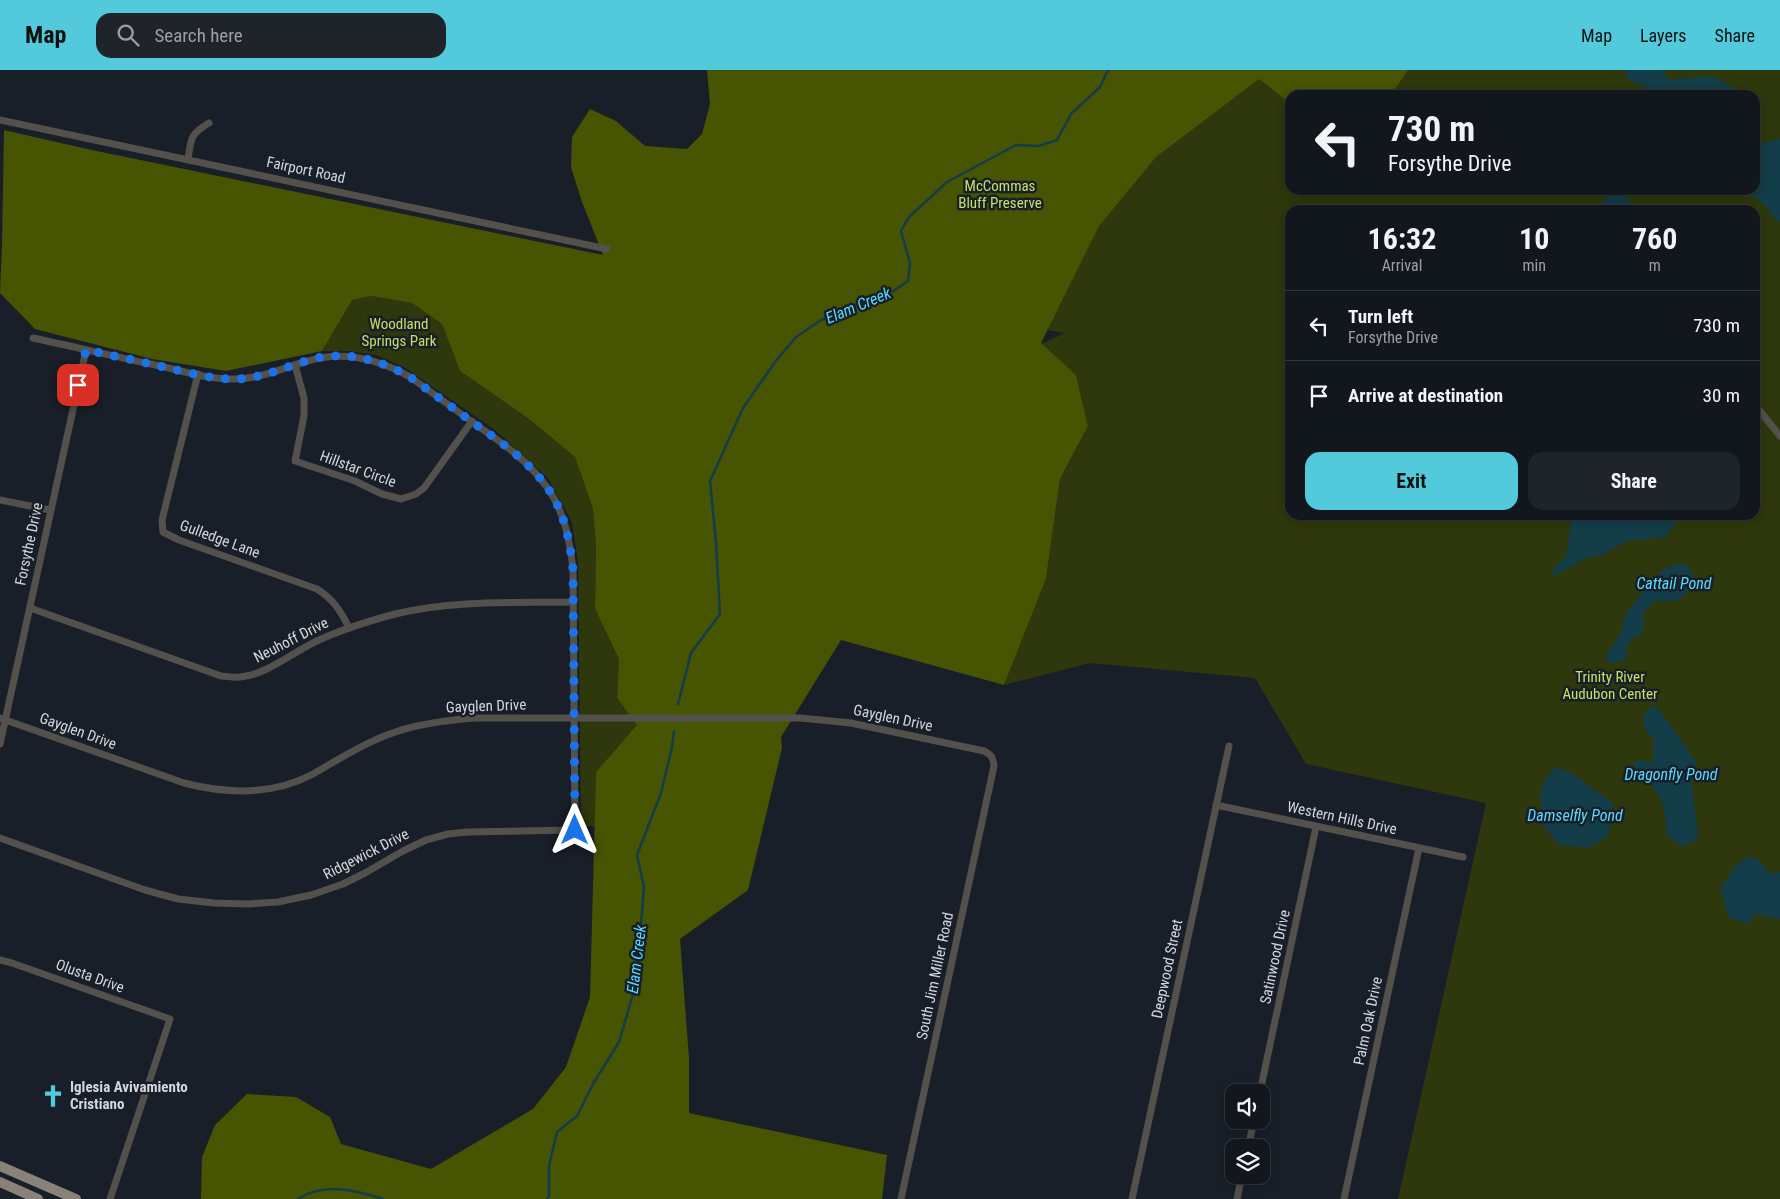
<!DOCTYPE html>
<html lang="en">
<head>
<meta charset="utf-8">
<style>
	body { margin:0; font-family:"Roboto Condensed",sans-serif; background:#1f242b; color:#f1f3f6; height:100vh; display:flex; flex-direction:column; font-size:19px; white-space:nowrap }
	* { box-sizing:border-box; margin:0 }
	p { font-size:16px; color:#9c9fa4 }
	.icon { flex:none; width:28px; height:28px; fill:none; stroke:currentColor; stroke-width:2; stroke-linecap:round; stroke-linejoin:round }
	.map { position:relative; flex:1; overflow:hidden }
	.details { position:absolute; left:1285px; top:135px; width:475px; height:315px; display:flex; flex-direction:column; background:#12171e; border-radius:15px; box-shadow:0 2px 12px #0003,0 0 0 1px #31363c }
	.details>* { flex:none }
	.banner { position:absolute; left:1285px; top:20px; width:475px; height:105px; border-radius:15px; box-shadow:0 2px 12px #0003,0 0 0 1px #31363c; background:#12171e; color:#f1f3f6; overflow:hidden }
	.fabs { position:absolute; left:1225px; top:1014px; display:grid; gap:10px }
	.fabs a { display:grid; place-items:center; width:45px; height:45px; border-radius:10px; background:#12171e; box-shadow:0 2px 12px #0003,0 0 0 1px #31363c; font-size:25px }
	.pin { position:absolute; display:grid; place-items:center; width:42px; height:42px; color:#fff; margin:-21px; border-radius:10px; box-shadow:0 2px 8px #0006 }
	.me { position:absolute; width:55px; margin:-28px; rotate:0deg; stroke-linejoin:round; filter:drop-shadow(0 0 4px #0008) }
	.turn { display:flex; align-items:center; gap:18px; height:105px; padding:0 20px; font-size:22px }
	.turn .icon { width:65px; height:65px; stroke-width:2.5 }
	.turn b { display:block; font-size:35px; line-height:42px }
	.eta { display:flex; justify-content:space-evenly; align-items:center; height:85px; text-align:center }
	.eta b { font-size:30px; font-weight:700; line-height:35px }
	.action { display:flex; gap:10px; margin-top:auto; padding:10px 20px }
	.action a { flex:1; height:58px; border-radius:15px; background:#53cadc; color:#111; font-size:20px; font-weight:700; line-height:58px; text-align:center }
	.action a+a { background:#1f242b; color:#f1f3f6 }
	ul { padding:0; list-style:none }
	li { display:flex; align-items:center; gap:15px; height:70px; padding:0 20px; border-top:1px solid #31363c }
	li div { flex:1 }
	li b { display:block; font-size:19px }
	li em { font-style:normal }
	header { display:flex; align-items:center; gap:30px; box-sizing:border-box; height:70px; padding:0 25px; background:#53cadc; color:#111 }
	header strong { font-size:24px }
	nav { display:flex; gap:28px; margin-inline-start:auto; font-size:18px }
	.search { width:350px; height:45px; background:#1f242b; display:flex; align-items:center; gap:12px; box-sizing:border-box; padding:0 18px; border-radius:15px; color:#9c9fa4; font-size:19px }
	.map>svg:first-child { display:block }
</style>
</head>
<body>
<header>
<strong>Map</strong>
<div class="search"><svg class="icon" aria-label="search" viewBox="0 0 24 24"><circle cx="10" cy="10" r="6"/><path d="M15 15l6 6"/></svg>Search here</div>
<nav><a>Map</a><a>Layers</a><a>Share</a></nav>
</header>
<div class="map">
<svg width="1780" height="1129" viewBox="0 0 1780 1129">
	<rect width="100%" height="100%" fill="#181f28"/>
	<g fill="#2f370c" fill-rule="evenodd">
		<path d="M721,0H1780V1129H1398L1486,733L1306,694L1255,608L1090,593L1004,615L1046,509L1060,409L1088,356L1076,305L1041,274L1065,263L683,195ZM1290,25H1755V120H1290ZM1290,140H1755V445H1290Z"/>
		<path d="M371,226L412,233L442,254L460,301L529,349L575,387L593,439L596,477L595,539L619,589L617,628L638,655L596,702L595,756L581,757L578,492L572,452L548,408L495,360L404,297L376,285L349,281H322L351,230Z"/>
	</g>
	<path fill="#475402" d="M707,0H1408L1391,25H1290V33L1259,9L1156,87L1099,156L1041,273L1076,305L1088,356L1060,409L1046,509L1004,615L841,570L781,667L782,678L748,820L680,869L689,988V1043L887,1085L882,1129H201L202,1087L215,1055L247,1024L296,1027L330,1047L341,1074L431,1099L533,1039L566,997L590,927L596,702L637,655L617,628L619,589L595,539L596,477L593,439L575,387L529,349L460,301L442,254L412,233L371,226L352,230L322,281L226,301L152,289L35,259L0,223L2,175L4,60L87,79L603,185L582,132L571,97L572,67L590,39L616,51L645,76L687,79L702,64L710,34Z"/>
	<g fill="#133d48">
		<path d="M1627,0H1663L1668,10L1713,6L1746,25H1660L1626,8Z"/>
		<path d="M1780,69V152C1771,148 1771,140 1764,134C1759,129 1751,127 1748,120H1755V75Z"/>
		<path d="M1606,120H1619L1639,140H1601L1602,132L1609,127Z"/>
		<path d="M1572,445H1628L1640,452L1659,445H1682L1665,467L1626,471L1602,485L1586,488L1554,506L1551,501L1566,486Z"/>
		<path d="M1679,494L1687,495L1696,510C1683,531 1681,533 1655,531L1643,543L1644,554L1640,566L1633,567L1626,578L1627,589L1609,594L1605,587L1621,562L1625,545L1649,514L1665,498Z"/>
		<path d="M1651,636L1659,639L1697,693L1691,712L1698,761L1697,770L1682,776L1667,765L1664,738L1654,717L1635,703L1634,690L1653,692L1654,670L1644,658V645Z"/>
		<path d="M1555,697L1570,702L1614,734L1608,766L1588,778L1559,775L1543,755L1540,725L1544,711Z"/>
		<path d="M1749,786L1760,791L1770,803L1780,802V849L1754,844L1748,854L1729,848L1720,819L1735,796Z"/>
	</g>
	<g fill="none" stroke-linecap="round" stroke-linejoin="round">
		<g stroke="#133d48" stroke-width="2.5">
			<path d="M678,634L691,583L720,544L716,472L710,411L743,338L775,292L796,267L821,250L866,230L886,226L908,211L910,193L901,161L909,147L947,112L1016,75L1038,76L1057,70L1071,44L1100,17L1108,0"/>
			<path d="M298,1129C324,1112 355,1120 383,1129"/>
			<path d="M547,1129L549,1126V1096L557,1062L577,1046L593,1014L619,972L636,914L644,817L637,785L661,723L672,677L674,661"/>
		</g>
		<g stroke="#54504c" stroke-width="7">
			<path d="M0,50L607,179"/>
			<path d="M188,89C191,69 190,64 209,53"/>
			<path d="M295,295L304,328V346L295,391L355,411L382,424L401,429L416,424L424,418L472,351"/>
			<path d="M198,304L162,450L163,462L179,470L317,519C333,529 341,541 349,558"/>
			<path d="M1755,335L1780,366"/>
			<path d="M0,430L50,440"/>
			<path d="M30,538L221,606C227,606 234,608 240,607C267,605 294,581 319,570C343,559 369,551 395,544C453,530 514,533 573,532"/>
			<path d="M0,648L184,713C227,724 272,726 313,704C338,690 360,675 387,665C415,654 446,650 476,648H800L851,653L984,681C992,685 993,688 994,696L901,1129"/>
			<path d="M0,674L86,280"/>
			<path d="M1216,735L1463,787"/>
			<path d="M0,768L145,820L178,829L214,833L248,834L278,832L311,825L343,814L365,803L403,781L426,770L448,764L467,762L575,760L573,500C570,472 565,444 549,420C529,391 501,372 472,352C452,337 431,322 410,307C378,289 344,280 308,291C282,298 259,310 231,309C207,309 183,301 160,296C117,287 75,277 33,268"/>
			<path d="M0,890L12,893L170,949L110,1129"/>
			<path d="M1260,1022L1316,757"/>
			<path d="M1248,1078L1254,1050"/>
			<path d="M1132,1129L1229,676"/>
			<path d="M1237,1129L1242,1105"/>
			<path d="M1344,1129L1419,778"/>
		</g>
		<g stroke="#898278" stroke-width="10">
			<path d="M0,1096L76,1129"/>
			<path d="M0,1112L38,1129"/>
		</g>
	</g>
	<g fill="none" stroke-linecap="round" stroke-linejoin="round">
		<path stroke="#1a73e8" stroke-width="9" stroke-dasharray="0 16.2" d="M78,315L86,280C115,286 143,292 172,299C191,303 212,309 231,309C259,310 282,298 309,290C345,280 378,289 410,307C431,322 452,337 472,352C501,372 529,391 549,420C565,444 570,472 573,500L575,760"/>
	</g>
	<defs>
		<symbol id="church-bare" viewBox="-9 -9 18 18"><path d="M-1.2-6h2.4v3.5h3.3v2.4h-3.3V6h-2.4V-.1h-3.3v-2.4h3.3Z" fill="#53cadc" stroke="#181f28" stroke-width="2.5" paint-order="stroke"/></symbol>
	</defs>
	<g fill-rule="evenodd">
		<use href="#church-bare" x="37" y="1010" width="32" height="32"/>
	</g>
	<g text-anchor="middle" stroke-width="5" stroke-linejoin="round" paint-order="stroke">
		<g font-size="15" fill="#d2d7dd" stroke="#181f28">
			<text transform="translate(306 100) rotate(12)" y="5">Fairport Road</text>
			<text transform="translate(358 399) rotate(20)" y="5">Hillstar Circle</text>
			<text transform="translate(220 469) rotate(20)" y="5">Gulledge Lane</text>
			<text transform="translate(29 474) rotate(-78)" y="5">Forsythe Drive</text>
			<text transform="translate(291 570) rotate(-27)" y="5">Neuhoff Drive</text>
			<text transform="translate(486 636) rotate(-2)" y="5">Gayglen Drive</text>
			<text transform="translate(893 648) rotate(12)" y="5">Gayglen Drive</text>
			<text transform="translate(78 661) rotate(20)" y="5">Gayglen Drive</text>
			<text transform="translate(1342 748) rotate(12)" y="5">Western Hills Drive</text>
			<text transform="translate(366 784) rotate(-27)" y="5">Ridgewick Drive</text>
			<text transform="translate(1275 887) rotate(-78)" y="5">Satinwood Drive</text>
			<text transform="translate(1167 899) rotate(-78)" y="5">Deepwood Street</text>
			<text transform="translate(90 906) rotate(20)" y="5">Olusta Drive</text>
			<text transform="translate(935 906) rotate(-78)" y="5">South Jim Miller Road</text>
			<text transform="translate(1368 951) rotate(-78)" y="5">Palm Oak Drive</text>
		</g>
		<g font-size="15" fill="#c6e063" stroke="#181f28">
			<text x="1000" y="121">McCommas<tspan x="1000" dy="17">Bluff Preserve</tspan></text>
			<text x="399" y="259">Woodland<tspan x="399" dy="17">Springs Park</tspan></text>
			<text x="1610" y="612">Trinity River<tspan x="1610" dy="17">Audubon Center</tspan></text>
		</g>
		<g font-size="15" font-weight="bold" fill="#d2d7dd" stroke="#181f28" text-anchor="start">
			<text x="70" y="1022">Iglesia Avivamiento<tspan x="70" dy="17">Cristiano</tspan></text>
		</g>
		<g font-size="16" font-style="italic" fill="#59dbfe" stroke="#181f28">
			<text transform="translate(858 235) rotate(-23)" y="6">Elam Creek</text>
			<text x="1674" y="519">Cattail Pond</text>
			<text x="1671" y="710">Dragonfly Pond</text>
			<text x="1575" y="751">Damselfly Pond</text>
			<text transform="translate(636 889) rotate(-83)" y="6">Elam Creek</text>
		</g>
	</g>
</svg>
<div class="fabs">
<a><svg class="icon" aria-label="sound" viewBox="0 0 24 24"><path d="M4 9h4l5-4v14l-5-4H4zM17 9q2 3 0 6"/></svg></a>
<a><svg class="icon" aria-label="layers" viewBox="0 0 24 24"><path d="M12 4l9 5-9 5-9-5zM3 14l9 5 9-5"/></svg></a>
</div>
<div class="pin" style="left:78px;top:315px;background:#d93025"><svg class="icon" aria-label="arrive" viewBox="0 0 24 24"><path d="M6 21V4h12l-3 4 3 4H6"/></svg></div>
<svg class="me" style="left:575px;top:760px" viewBox="-20 -20 40 40"><path d="M0-17L14 15 0 8-14 15z" fill="#1a73e8" stroke="#fff" stroke-width="4"/></svg>
<div class="banner">
<div class="turn"><svg class="icon" aria-label="left" viewBox="0 0 24 24"><path d="M17 20v-9H6M10 6l-5 5 5 5"/></svg><div><b>730 m</b>Forsythe Drive</div></div>
</div>
<section class="details">
<div class="eta">
<div><b>16:32</b><p>Arrival</p></div>
<div><b>10</b><p>min</p></div>
<div><b>760</b><p>m</p></div>
</div>
<ul>
<li><svg class="icon" aria-label="left" viewBox="0 0 24 24"><path d="M17 20v-9H6M10 6l-5 5 5 5"/></svg><div><b>Turn left</b><p>Forsythe Drive</p></div><em>730 m</em></li>
<li><svg class="icon" aria-label="arrive" viewBox="0 0 24 24"><path d="M6 21V4h12l-3 4 3 4H6"/></svg><div><b>Arrive at destination</b></div><em>30 m</em></li>
</ul>
<div class="action"><a>Exit</a><a>Share</a></div>
</section>
</div>
</body>
</html>
